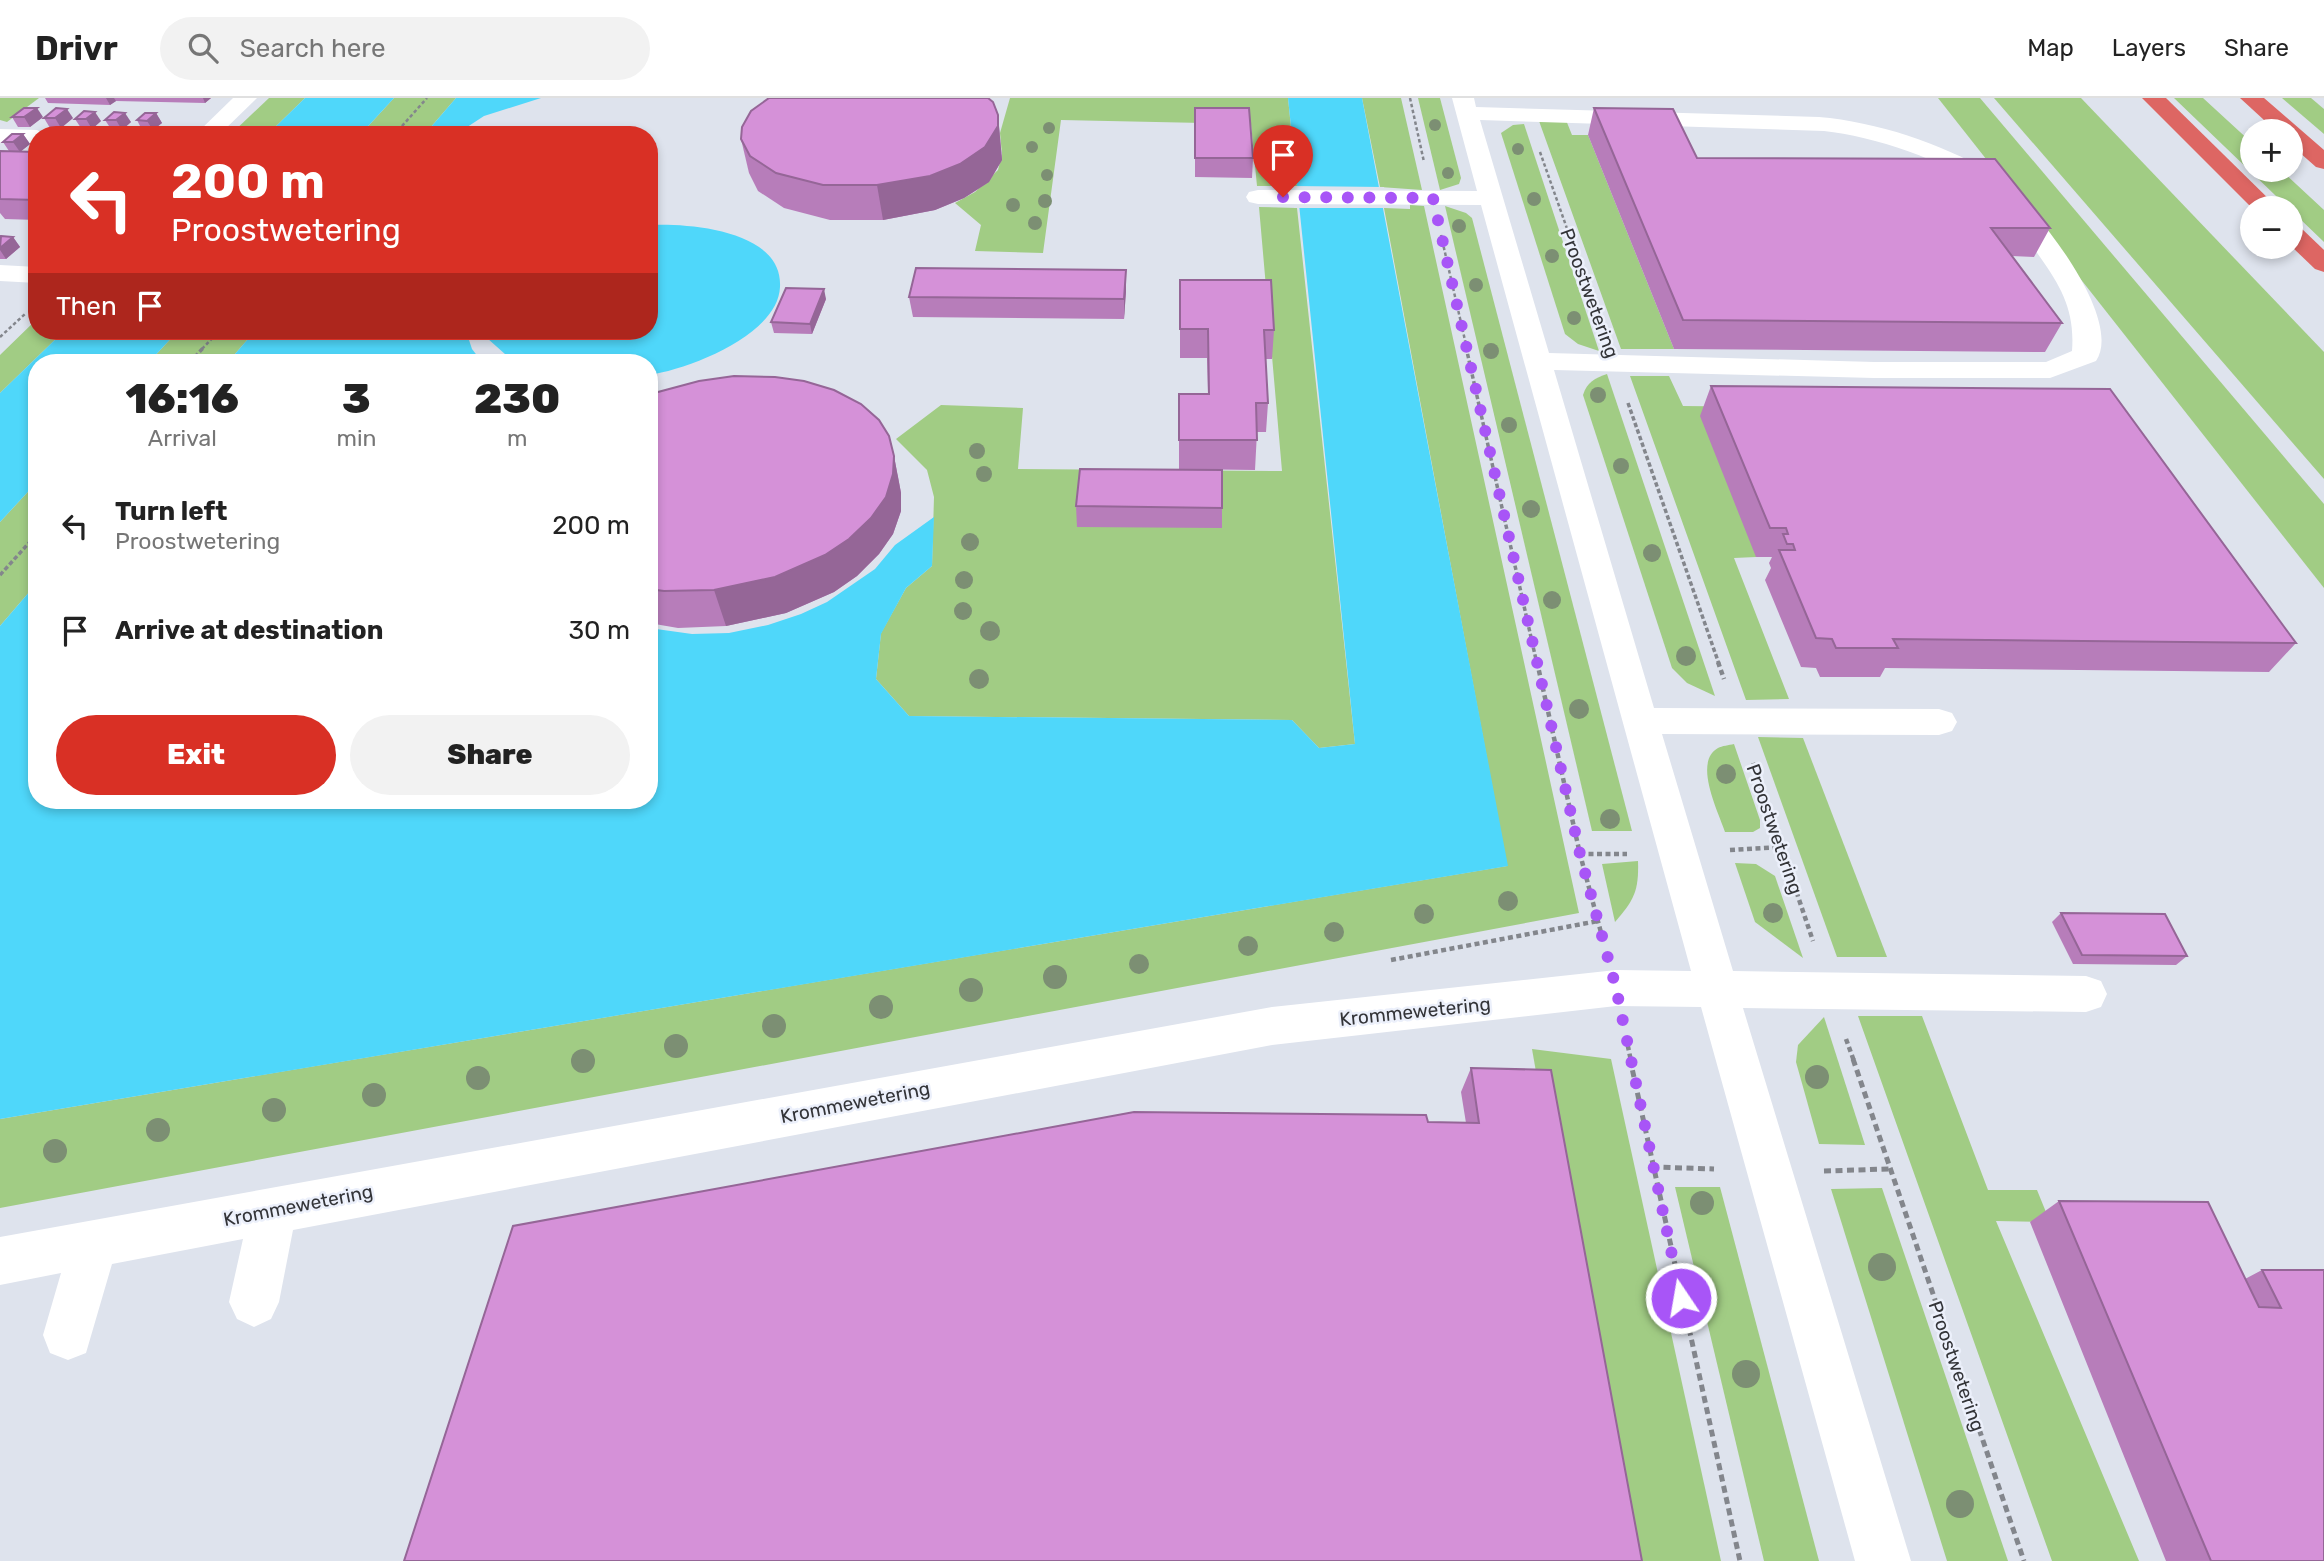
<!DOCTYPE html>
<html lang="en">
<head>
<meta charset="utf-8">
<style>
	body { margin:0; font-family:Rubik,sans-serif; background:#f2f2f2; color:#222; height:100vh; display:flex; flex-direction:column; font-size:26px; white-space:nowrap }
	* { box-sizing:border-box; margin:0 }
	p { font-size:23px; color:#767676 }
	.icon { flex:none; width:38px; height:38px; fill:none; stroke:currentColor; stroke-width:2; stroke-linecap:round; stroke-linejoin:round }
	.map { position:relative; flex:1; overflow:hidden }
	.details { position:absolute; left:28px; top:256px; width:630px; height:455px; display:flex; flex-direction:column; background:#fff; border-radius:28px; box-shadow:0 4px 10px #0003 }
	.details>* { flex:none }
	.hud { position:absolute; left:28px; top:28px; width:630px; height:214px; border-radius:28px; box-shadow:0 4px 10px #0003; background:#d93025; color:#fff; overflow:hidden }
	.tools { position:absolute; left:2240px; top:21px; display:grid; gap:14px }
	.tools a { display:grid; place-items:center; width:63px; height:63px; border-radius:50%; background:#fff; box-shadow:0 4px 10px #0003; font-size:35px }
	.pin { position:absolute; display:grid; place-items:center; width:60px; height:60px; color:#fff; margin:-72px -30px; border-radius:50% 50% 50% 0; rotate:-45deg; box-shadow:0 0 7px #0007 }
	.pin .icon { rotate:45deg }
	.me { position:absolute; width:77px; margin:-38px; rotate:348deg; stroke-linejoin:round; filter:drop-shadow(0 0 5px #0008) }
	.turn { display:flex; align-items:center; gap:24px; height:147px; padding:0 28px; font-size:32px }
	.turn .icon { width:91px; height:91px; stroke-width:2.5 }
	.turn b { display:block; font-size:49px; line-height:60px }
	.then { display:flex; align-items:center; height:66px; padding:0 28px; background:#0003; gap:14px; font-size:26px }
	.eta { display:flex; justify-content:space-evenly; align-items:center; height:119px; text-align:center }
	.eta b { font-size:42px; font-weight:800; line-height:49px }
	.action { display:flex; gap:14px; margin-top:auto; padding:14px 28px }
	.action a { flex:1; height:80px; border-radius:42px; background:#d93025; color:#fff; font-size:28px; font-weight:800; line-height:80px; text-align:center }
	.action a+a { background:#f2f2f2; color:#222 }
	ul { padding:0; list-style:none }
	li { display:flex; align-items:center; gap:21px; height:105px; padding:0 28px }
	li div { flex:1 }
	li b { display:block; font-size:26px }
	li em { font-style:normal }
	header { display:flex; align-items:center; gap:42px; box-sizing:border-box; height:98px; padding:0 35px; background:#fff; border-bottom:2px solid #e0e0e0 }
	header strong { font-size:33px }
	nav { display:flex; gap:38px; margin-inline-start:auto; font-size:24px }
	.search { width:490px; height:63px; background:#f2f2f2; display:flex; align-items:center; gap:18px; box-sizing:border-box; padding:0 24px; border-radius:38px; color:#767676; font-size:26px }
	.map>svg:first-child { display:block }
</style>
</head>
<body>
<header>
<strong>Drivr</strong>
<div class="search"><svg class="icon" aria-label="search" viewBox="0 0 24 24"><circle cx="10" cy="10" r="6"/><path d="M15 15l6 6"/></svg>Search here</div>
<nav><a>Map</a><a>Layers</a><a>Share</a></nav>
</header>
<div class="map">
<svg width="2324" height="1463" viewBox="0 0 2324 1463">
	<rect width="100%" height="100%" fill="#dee3ed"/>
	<g fill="#a1cc84">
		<path d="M0,0H39L7,24L0,22Z"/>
		<path d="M269,0H305L267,37H230Z"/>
		<path d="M394,0H456L424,37H360Z"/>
		<path d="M1010,0H1288L1297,88H1257L1251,26L1061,22L1043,155L975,153L981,127L955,105L975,94L998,72L1002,56L1000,35Z"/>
		<path d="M1362,0H1401L1422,92L1380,89Z"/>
		<path d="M1418,0H1440L1461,80L1459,86L1440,92Z"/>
		<path d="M1938,0H1980L2324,406V490Z"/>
		<path d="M1994,0H2081L2324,254V381Z"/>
		<path d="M2174,0H2203L2252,45V72H2281L2324,112V144Z"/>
		<path d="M2282,0H2311L2324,11V36Z"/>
		<path d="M1566,22L1572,37H1588L1674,251H1621L1539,23Z"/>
		<path d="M1524,26L1599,253L1578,246L1565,236L1501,35L1513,27Z"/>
		<path d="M1410,107L1424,108L1579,815L0,1110V1021L1507,768L1384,110L1410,111Z"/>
		<path d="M1445,108L1466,115L1472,120L1632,733H1592Z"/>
		<path d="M1259,109L1297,110L1355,646L1319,650L1292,622L909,618L876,581L881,535L906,490L932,468L934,399L927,372L896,341L941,307L1023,310L1018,371L1282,373Z"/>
		<path d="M37,221V233H64L0,295V257Z"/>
		<path d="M178,233H255L228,264H149Z"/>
		<path d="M1607,276L1715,598L1687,585L1672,570L1583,297C1587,284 1595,280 1607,276Z"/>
		<path d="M1630,278H1669L1683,308L1784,309L1756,459L1734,460L1789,601L1746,602Z"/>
		<path d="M37,384V485L0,528V424Z"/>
		<path d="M1758,639L1803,640L1887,859H1837Z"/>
		<path d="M1734,646L1760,722V730L1753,734H1725C1718,713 1693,664 1718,650C1722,648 1729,647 1734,646Z"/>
		<path d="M1638,763C1639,793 1634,802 1615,824L1602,766Z"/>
		<path d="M1735,765L1756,766L1775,778L1803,860L1755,824Z"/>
		<path d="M1858,918H1922L1988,1092H2037L2050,1124L1996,1123L2139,1463H2052Z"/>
		<path d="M1824,919L1865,1047L1819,1046L1796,964L1798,947Z"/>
		<path d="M1532,951L1611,961L1721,1463H1622Z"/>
		<path d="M1675,1089H1720L1819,1463H1764Z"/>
		<path d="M1882,1090L2008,1463H1947L1831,1091Z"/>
	</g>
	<g fill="#4fd7fa">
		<path d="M305,0H394L360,37H267Z"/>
		<path d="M456,0H541L484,18L455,37H424Z"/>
		<path d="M1288,0H1362L1508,768L0,1021V528L37,485V702H649V530L692,536L729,535L768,527L801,516L827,504L875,471L895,447L934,419L932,468L906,490L881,536L876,581L909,618L1292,622L1319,650L1355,646Z"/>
		<path d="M649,127C689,125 783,132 780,189C778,237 689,271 649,277V264H514L487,240L486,233H649Z"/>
		<path d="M64,233H178L149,264H37V384L0,424V295Z"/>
		<path d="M255,233H466L472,251L482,264H228Z"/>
	</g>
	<path fill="#dee3ed" d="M1293,88L1384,89L1387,110H1294Z"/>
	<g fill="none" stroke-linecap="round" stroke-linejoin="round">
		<g stroke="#83868c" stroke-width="2.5" stroke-dasharray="3.5 2.5" stroke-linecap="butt">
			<path d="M1410,0L1424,64"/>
			<path d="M394,37L427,0"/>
			<path d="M1540,54L1601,227"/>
			<path d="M1441,137L1467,251"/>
			<path d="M0,239L25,216"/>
			<path d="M202,251L219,233"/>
		</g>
		<g stroke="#83868c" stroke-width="3.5" stroke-dasharray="4.5 2.5" stroke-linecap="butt">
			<path d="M1466,249L1537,566"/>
			<path d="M190,264L204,249"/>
			<path d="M1628,305L1719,566"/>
			<path d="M0,477L37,436"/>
		</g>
		<g stroke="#83868c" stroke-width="4.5" stroke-dasharray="5 3.5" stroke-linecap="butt">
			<path d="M1537,564L1580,756L1603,842"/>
			<path d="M1718,564L1724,581"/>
			<path d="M1753,665L1813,843"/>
			<path d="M1730,752L1781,749"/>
			<path d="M1580,756H1627"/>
			<path d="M1391,862L1598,823"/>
			<path d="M1626,939L1631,963"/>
			<path d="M1846,941L1854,963"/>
		</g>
		<g stroke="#83868c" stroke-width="5" stroke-dasharray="7 4.5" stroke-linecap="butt">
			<path d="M1630,961L1740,1463"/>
			<path d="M1853,961L2024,1463"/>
			<path d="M1652,1069L1714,1071"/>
			<path d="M1824,1073L1889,1071"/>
		</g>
		<g fill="#fff" fill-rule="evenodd">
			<path d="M233,0H257L219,37H195Z"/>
			<path d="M1452,0H1474L1476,9L1819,19C1877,24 1940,45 1990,74C2027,96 2126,219 2096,263L2050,280H1874L1554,272L1654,610L1939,611L1952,615L1957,624L1952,633L1939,637L1662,636L1733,873L2086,878L2101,883L2107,896L2101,909L2086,914L1743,910L1911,1463H1855L1701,909L1616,908L1272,947L293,1132L279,1204L271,1221L254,1229L237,1221L229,1204L243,1141L112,1166L86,1255L68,1262L50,1255L43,1237L61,1175L0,1187V1139L1272,909L1616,872L1691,873L1481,107L1258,106L1249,104L1246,99L1249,94L1258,92L1477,93ZM1480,22L1824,33C1873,38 1946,62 1985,93C2007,110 2024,136 2040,159C2062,190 2075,214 2072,253L2046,264H1874L1549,255Z"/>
			<path d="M0,31L37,32L47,37H37V46L0,45Z"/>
			<path d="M0,167L37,169V185L0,183Z"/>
		</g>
		<g fill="#dd6663" fill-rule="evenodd">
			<path d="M2142,0H2166L2278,110H2252Z"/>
			<path d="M2240,0H2264L2324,52V71L2316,69L2291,47V33H2276Z"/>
			<path d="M2291,127L2300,129L2324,152V174L2315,171L2291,148Z"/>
		</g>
	</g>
	<g fill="#7c8f73">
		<circle cx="1435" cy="27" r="6"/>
		<circle cx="1049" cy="30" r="6"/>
		<circle cx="1032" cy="49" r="6"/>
		<circle cx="1518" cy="51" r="6"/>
		<circle cx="1448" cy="75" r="6"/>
		<circle cx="1047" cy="77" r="6"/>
		<circle cx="1534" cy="101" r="7"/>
		<circle cx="1045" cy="103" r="7"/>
		<circle cx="1013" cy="107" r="7"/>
		<circle cx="1035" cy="125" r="7"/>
		<circle cx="1459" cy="128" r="7"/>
		<circle cx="1552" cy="158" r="7"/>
		<circle cx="1476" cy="187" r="7"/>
		<circle cx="1574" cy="220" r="7"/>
		<circle cx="1491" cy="253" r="8"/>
		<circle cx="1598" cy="297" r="8"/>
		<circle cx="1509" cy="327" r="8"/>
		<circle cx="977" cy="353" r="8"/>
		<circle cx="1621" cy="368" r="8"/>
		<circle cx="984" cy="376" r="8"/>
		<circle cx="1531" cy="411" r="9"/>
		<circle cx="970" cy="444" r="9"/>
		<circle cx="1652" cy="455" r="9"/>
		<circle cx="964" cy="482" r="9"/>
		<circle cx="1552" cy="502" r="9"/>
		<circle cx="963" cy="513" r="9"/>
		<circle cx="990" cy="533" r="10"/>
		<circle cx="1686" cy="558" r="10"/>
		<circle cx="979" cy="581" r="10"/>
		<circle cx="1579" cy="611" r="10"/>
		<circle cx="1726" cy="676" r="10"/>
		<circle cx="1610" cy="721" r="10"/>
		<circle cx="1508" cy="803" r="10"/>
		<circle cx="1773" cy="815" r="10"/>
		<circle cx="1424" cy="816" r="10"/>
		<circle cx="1334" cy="834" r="10"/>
		<circle cx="1248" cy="848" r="10"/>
		<circle cx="1139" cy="866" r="10"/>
		<circle cx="1055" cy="879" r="12"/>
		<circle cx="971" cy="892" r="12"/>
		<circle cx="881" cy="909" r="12"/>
		<circle cx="774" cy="928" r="12"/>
		<circle cx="676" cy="948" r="12"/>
		<circle cx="583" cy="963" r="12"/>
		<circle cx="1817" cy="979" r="12"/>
		<circle cx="478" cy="980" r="12"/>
		<circle cx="374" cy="997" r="12"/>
		<circle cx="274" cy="1012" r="12"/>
		<circle cx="158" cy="1032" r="12"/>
		<circle cx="55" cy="1053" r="12"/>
		<circle cx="1702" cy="1105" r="12"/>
		<circle cx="1882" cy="1169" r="14"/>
		<circle cx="1746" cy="1276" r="14"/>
		<circle cx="1960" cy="1406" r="14"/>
	</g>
	<g fill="#b77dba">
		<path d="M45,0H211L205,5L116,3L110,7L48,5Z"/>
		<path d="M1195,10L1253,60L1252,80L1195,79Z"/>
		<path d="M1594,10L1697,60L2050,130L2034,159L2012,158L2062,225L2045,254L1674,251L1588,37Z"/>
		<path d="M84,13L101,23L92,31L81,30L75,21Z"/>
		<path d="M114,14L131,24L122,32L111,31L105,22Z"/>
		<path d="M156,15L162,25L153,32H142L137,22Z"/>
		<path d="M998,17L1002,62L989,84L964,100L935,112L883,122H830L784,110L758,93L749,75L741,41Z"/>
		<path d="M12,19H43L30,29H18Z"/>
		<path d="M44,20H73L61,30H50Z"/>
		<path d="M23,36L30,46L20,54H37V122L5,121L0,115V53H9L3,44Z"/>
		<path d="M0,139H13L20,149L6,161H0Z"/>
		<path d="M1180,182L1274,232L1272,261H1265L1268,305L1266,334H1257L1255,372L1179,371V296H1208L1207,260H1180Z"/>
		<path d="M1126,192L1124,221L913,219L909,199Z"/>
		<path d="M826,201L812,236L774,235L771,224Z"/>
		<path d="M1711,288L2296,545L2269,574L1885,570L1880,579H1820L1816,570L1801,569L1765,482L1771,470L1769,465L1772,459H1756L1700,318Z"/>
		<path d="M649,298L894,358L901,395V413L893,436L879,456L857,478L834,494L786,515L726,528L678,530L649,525Z"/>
		<path d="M1076,408L1222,410V430L1077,429Z"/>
		<path d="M2061,815L2187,858L2176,867L2073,866L2052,824Z"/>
		<path d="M1471,970L1642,1463L1428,1024L1466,1025L1461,994Z"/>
		<path d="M2059,1103L2245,1181L2262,1172H2324V1463H2166L2030,1124Z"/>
	</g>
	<g fill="#956697">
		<path d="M106,0H114L116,3L110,7Z"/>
		<path d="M203,0H211L205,5Z"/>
		<path d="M37,10L43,19L30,29L24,19Z"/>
		<path d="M67,11L73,20L61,30L55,20Z"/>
		<path d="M95,14L101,23L92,31L86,21Z"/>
		<path d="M125,15L131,24L122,32L116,22Z"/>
		<path d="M156,15L162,25L153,32L147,23Z"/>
		<path d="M998,17L1002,62L989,84L964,100L935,112L883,122L877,87Z"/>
		<path d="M23,36L30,46L20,54L13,44Z"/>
		<path d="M13,139L20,149L6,161L0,152V150Z"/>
		<path d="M1126,172V192L1124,221V201Z"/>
		<path d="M824,191L826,201L812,236L810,226Z"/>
		<path d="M894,358L901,395V413L893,436L879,456L857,478L834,494L786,515L726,528L714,492Z"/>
	</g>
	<g fill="#d591d8" stroke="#956697" stroke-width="2">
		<path d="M769,0H988L993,4L998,17V28L985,49L960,66L930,78L877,87H823L776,75L750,58L741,41L742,29L751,13Z"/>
		<path d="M24,10H37L24,19H12Z"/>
		<path d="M56,10L67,11L55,20H44Z"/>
		<path d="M1195,10H1249L1253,60H1195Z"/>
		<path d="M1594,10L1673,11L1697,60L1995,61L2050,130H1991L2062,225L1683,222Z"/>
		<path d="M84,13L95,14L86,21H75Z"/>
		<path d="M114,14L125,15L116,22H105Z"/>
		<path d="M145,15H156L147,23L137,22Z"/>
		<path d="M12,36H23L13,44H3Z"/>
		<path d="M0,53L37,54V102L0,101Z"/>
		<path d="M1,138L13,139L0,150Z"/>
		<path d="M916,170L1126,172L1124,201L909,199Z"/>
		<path d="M1180,182H1271L1274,232H1264L1268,305H1256L1257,342H1179V296H1209L1208,231H1180Z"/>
		<path d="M786,190L824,191L810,226L771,224Z"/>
		<path d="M734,278L775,279L804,283L834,292L861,306L879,322L889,338L894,358L893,376L886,399L871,420L849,441L825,457L775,479L714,492L664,493L649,491V298L658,294L699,283Z"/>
		<path d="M1711,288L2110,291L2296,545L1893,541L1898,550H1836L1832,541L1816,540L1779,452H1795L1793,446H1787L1783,436H1788L1786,430H1770Z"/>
		<path d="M1080,371L1222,372V410L1076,408Z"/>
		<path d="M2061,815L2165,816L2187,858L2082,857Z"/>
		<path d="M1471,970L1551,972L1642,1463H404L513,1128L1134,1014L1426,1017L1428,1024L1479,1025Z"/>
		<path d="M2059,1103L2208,1104L2259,1209L2281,1210L2262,1172H2324V1463H2211Z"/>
	</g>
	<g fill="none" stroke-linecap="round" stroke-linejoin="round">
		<path stroke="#a855f7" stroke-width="12" stroke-dasharray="0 21.6" d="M1283,99L1433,100L1580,756L1616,890L1681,1200"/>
	</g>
	<g text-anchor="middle" stroke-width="5" stroke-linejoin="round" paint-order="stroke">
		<g font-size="19" fill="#333438" stroke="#ecf0fb">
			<text transform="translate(1590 195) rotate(70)" y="7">Proostwetering</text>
			<text transform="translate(1775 731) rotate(71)" y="7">Proostwetering</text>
			<text transform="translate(1415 913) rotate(-6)" y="7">Krommewetering</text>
			<text transform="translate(855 1004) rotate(-11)" y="7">Krommewetering</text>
			<text transform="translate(298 1107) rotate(-11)" y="7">Krommewetering</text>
			<text transform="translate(1957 1268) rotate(71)" y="7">Proostwetering</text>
		</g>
	</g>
</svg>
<div class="tools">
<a>+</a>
<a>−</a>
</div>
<div class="pin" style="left:1283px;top:99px;background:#d93025"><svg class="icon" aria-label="arrive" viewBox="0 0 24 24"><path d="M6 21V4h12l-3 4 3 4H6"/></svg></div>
<svg class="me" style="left:1681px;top:1200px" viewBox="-20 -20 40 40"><circle r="17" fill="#a855f7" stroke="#fff" stroke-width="3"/><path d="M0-11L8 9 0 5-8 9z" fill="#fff"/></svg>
<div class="hud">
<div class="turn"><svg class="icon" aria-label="left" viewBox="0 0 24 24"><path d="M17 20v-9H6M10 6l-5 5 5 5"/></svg><div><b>200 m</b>Proostwetering</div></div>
<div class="then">Then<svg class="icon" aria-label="arrive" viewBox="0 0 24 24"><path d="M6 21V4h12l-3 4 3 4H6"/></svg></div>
</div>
<section class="details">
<div class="eta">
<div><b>16:16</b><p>Arrival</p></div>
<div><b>3</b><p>min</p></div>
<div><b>230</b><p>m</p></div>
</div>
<ul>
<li><svg class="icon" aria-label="left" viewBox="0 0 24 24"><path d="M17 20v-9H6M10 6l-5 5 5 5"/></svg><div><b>Turn left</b><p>Proostwetering</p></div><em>200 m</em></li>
<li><svg class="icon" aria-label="arrive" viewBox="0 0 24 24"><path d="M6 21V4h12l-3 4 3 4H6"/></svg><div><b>Arrive at destination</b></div><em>30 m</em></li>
</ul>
<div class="action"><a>Exit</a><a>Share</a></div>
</section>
</div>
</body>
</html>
